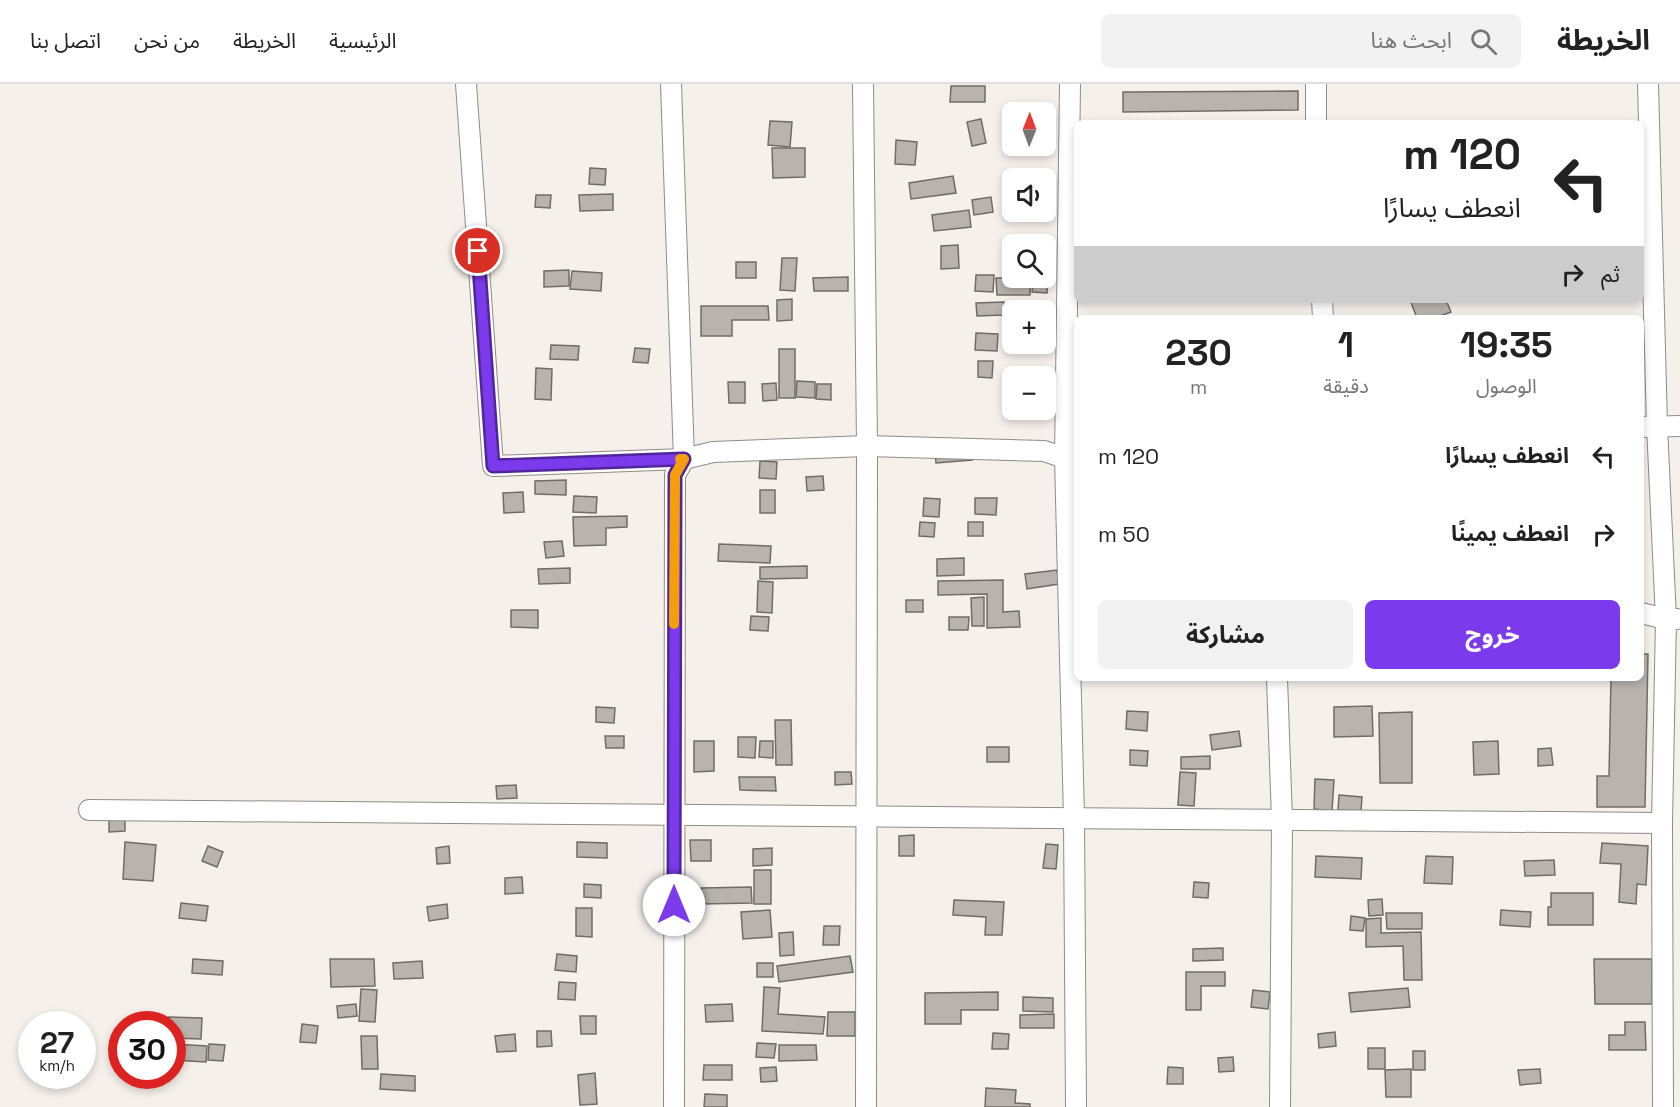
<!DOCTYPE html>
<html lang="ar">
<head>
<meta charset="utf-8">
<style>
	body { margin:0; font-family:"Space Grotesk","Noto Sans Arabic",sans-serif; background:#f2f2f2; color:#222; direction:rtl; height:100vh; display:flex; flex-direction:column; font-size:22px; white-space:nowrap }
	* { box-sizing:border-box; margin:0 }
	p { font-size:20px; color:#767676 }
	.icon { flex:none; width:33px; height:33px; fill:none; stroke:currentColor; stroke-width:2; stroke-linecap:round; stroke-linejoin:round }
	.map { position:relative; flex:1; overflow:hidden; direction:ltr }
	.details { position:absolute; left:1074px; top:231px; width:570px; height:366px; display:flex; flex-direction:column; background:#fff; border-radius:9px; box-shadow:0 3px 9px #0003; direction:rtl }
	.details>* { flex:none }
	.guide { position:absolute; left:1074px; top:36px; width:570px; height:183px; border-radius:9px; box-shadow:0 3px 9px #0003; direction:rtl; background:#fff; color:#222; overflow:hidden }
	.needle { width:39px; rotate:1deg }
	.fabs { position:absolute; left:1002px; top:18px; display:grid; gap:12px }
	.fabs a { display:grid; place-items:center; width:54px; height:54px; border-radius:9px; background:#fff; box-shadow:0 3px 9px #0003; font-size:30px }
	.speed { position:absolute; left:18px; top:927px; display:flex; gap:12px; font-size:30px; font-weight:700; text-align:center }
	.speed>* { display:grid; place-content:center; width:78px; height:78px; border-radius:50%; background:#fff; box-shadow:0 3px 9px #0003; line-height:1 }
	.speed small { font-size:15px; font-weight:400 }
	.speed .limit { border:9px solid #d22; background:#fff; color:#111 }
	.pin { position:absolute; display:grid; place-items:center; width:51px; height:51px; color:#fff; margin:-26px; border:3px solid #fff; border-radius:50%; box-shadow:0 2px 6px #0007 }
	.me { position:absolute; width:66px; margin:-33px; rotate:0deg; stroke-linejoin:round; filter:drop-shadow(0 0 4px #0008) }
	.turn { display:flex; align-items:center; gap:21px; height:126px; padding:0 24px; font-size:27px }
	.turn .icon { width:78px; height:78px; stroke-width:2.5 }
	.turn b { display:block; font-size:42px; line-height:51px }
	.then { display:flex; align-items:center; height:57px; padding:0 24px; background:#0003; gap:12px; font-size:22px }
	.eta { display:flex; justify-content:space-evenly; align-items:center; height:102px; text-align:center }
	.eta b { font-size:36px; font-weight:700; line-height:42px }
	.action { display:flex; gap:12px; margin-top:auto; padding:12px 24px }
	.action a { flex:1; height:69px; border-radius:9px; background:#7c3aed; color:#fff; font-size:24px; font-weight:700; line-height:69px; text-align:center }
	.action a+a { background:#f2f2f2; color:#222 }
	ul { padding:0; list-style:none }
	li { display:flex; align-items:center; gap:18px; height:78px; padding:0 24px }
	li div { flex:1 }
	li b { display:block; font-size:22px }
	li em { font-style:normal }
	header { display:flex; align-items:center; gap:36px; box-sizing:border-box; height:84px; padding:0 30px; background:#fff; border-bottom:2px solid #e0e0e0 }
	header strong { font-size:28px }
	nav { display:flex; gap:33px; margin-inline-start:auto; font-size:21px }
	.search { width:420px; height:54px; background:#f2f2f2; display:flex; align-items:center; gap:15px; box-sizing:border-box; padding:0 21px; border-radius:9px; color:#767676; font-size:22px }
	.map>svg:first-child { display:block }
</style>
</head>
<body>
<header>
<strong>الخريطة</strong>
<div class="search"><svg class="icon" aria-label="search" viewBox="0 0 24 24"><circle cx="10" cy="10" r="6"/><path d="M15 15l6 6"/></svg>ابحث هنا</div>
<nav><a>الرئيسية</a><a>الخريطة</a><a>من نحن</a><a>اتصل بنا</a></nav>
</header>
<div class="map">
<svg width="1680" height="1023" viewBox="0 0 1680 1023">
	<rect width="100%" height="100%" fill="#f6f0eb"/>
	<g fill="#b9b3ae" stroke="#706c67" stroke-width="1.5">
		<path d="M951,2H985V18H950Z"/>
		<path d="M1298,7V26L1123,28V8Z"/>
		<path d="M981,35L986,59L972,62L967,38Z"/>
		<path d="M770,37L792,38L790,63L768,61Z"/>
		<path d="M896,56L917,58L915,81L895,80Z"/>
		<path d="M772,64H805V93L773,94Z"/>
		<path d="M590,84L606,85L605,101L589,100Z"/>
		<path d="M953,92L956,109L911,115L909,99Z"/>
		<path d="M613,110V126L580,127L579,111Z"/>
		<path d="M536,111H551L550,124L535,123Z"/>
		<path d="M991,113L993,128L974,131L972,116Z"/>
		<path d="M969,126L971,143L934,147L932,131Z"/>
		<path d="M958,161L959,184L941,185V162Z"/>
		<path d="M782,174H797L795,207L780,206Z"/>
		<rect x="736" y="178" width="20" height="16"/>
		<path d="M569,186V202L544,203V187Z"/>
		<path d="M572,187L602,189L601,207L570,205Z"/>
		<path d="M976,191H994L993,208L975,207Z"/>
		<path d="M848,193V207H814L813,194Z"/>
		<path d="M996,194H1030V211H997Z"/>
		<path d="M1033,194L1048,195L1047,209L1032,208Z"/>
		<path d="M792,215V236L777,237V216Z"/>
		<path d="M1410,216H1446L1451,228L1435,234H1417Z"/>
		<path d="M1004,218V231L977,232L976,219Z"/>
		<path d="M701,222H768L769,236H732V252H701Z"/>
		<path d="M976,249L998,250L997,267L975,266Z"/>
		<path d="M551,261L579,262L578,276L550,275Z"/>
		<path d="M635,264L650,265L648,279L633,278Z"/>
		<rect x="779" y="265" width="16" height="49"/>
		<path d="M978,277H993L992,294L978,293Z"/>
		<path d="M536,284L552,285L551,316L535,315Z"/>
		<path d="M797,297L815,298V314L796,313Z"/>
		<path d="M728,298H745V319H729Z"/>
		<path d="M776,299L777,316L763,317L762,300Z"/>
		<path d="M817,300H831V316L816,315Z"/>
		<path d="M971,364L972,376L936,379L935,367Z"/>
		<path d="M760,377L777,378L776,395L759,394Z"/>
		<path d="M823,392L824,406L807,407L806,393Z"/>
		<path d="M566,396V411L535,410V397Z"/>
		<rect x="760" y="406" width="15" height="23"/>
		<path d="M523,408L524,428L504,429L503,409Z"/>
		<path d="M574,412L597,413L596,429L573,428Z"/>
		<path d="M924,414L940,415L939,433L923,432Z"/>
		<path d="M975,414H997L996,431L975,430Z"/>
		<path d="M627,432V443L606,444V461L574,462L573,433Z"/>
		<path d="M920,438L935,439L934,453L919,452Z"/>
		<rect x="968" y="438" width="15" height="14"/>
		<path d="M562,457L564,472L546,474L544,458Z"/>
		<path d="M719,460L771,462L770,479L718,477Z"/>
		<path d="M964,474V491L937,492V475Z"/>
		<path d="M807,482V494L760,495V483Z"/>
		<path d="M570,484V499L539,500L538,485Z"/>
		<path d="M1057,486L1059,500L1027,505L1025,490Z"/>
		<path d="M1003,496V528L1019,527L1020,543L987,544V510L938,511V497Z"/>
		<path d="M758,497L773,498L772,529L757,528Z"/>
		<path d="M984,513V542H972L971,514Z"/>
		<rect x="906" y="516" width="17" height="12"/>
		<path d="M511,526H538V544L511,543Z"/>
		<path d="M751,532L769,533L768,547L750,546Z"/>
		<path d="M949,533H969L968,546H949Z"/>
		<path d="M1641,570H1648L1645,723H1597V692H1609L1611,594H1641Z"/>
		<path d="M1372,622L1373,652L1334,653V623Z"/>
		<path d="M596,623L615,624L614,639L596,638Z"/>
		<path d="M1127,627L1148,628L1147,647L1126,645Z"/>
		<path d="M1412,628V699H1380L1379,629Z"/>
		<path d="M775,636H791L792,681H776Z"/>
		<path d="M1239,647L1241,662L1212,666L1210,651Z"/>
		<path d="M605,652H624V664H606Z"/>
		<path d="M738,653H756L755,674L738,673Z"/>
		<path d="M694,657H714V687L694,688Z"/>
		<path d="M760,657H773V674L759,673Z"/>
		<path d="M1498,657L1499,690L1474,691L1473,658Z"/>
		<rect x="987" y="663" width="22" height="15"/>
		<path d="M1551,664L1553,681L1538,682V665Z"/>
		<path d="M1130,666L1148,667L1147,682L1130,681Z"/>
		<path d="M1210,672V685H1181V673Z"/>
		<path d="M835,688H851L852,700L835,701Z"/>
		<path d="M1180,688L1196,689L1194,722L1178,721Z"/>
		<path d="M739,693H775L776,707L740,706Z"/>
		<path d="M1315,695L1334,696L1332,727L1314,725Z"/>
		<path d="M516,701L517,714L497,715L496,702Z"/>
		<path d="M1339,711L1362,713L1361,727L1338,726Z"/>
		<path d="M109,729H125V747L109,748Z"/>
		<path d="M914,751V772H899V752Z"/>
		<path d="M690,756H711V777H691Z"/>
		<path d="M125,758L156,761L153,797L123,795Z"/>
		<path d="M577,758L607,759V774L577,773Z"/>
		<path d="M1602,759L1648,762L1646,801L1637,800L1636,820L1619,818L1621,780L1600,779Z"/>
		<path d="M1046,760L1058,761L1056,785L1043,784Z"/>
		<path d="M208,762L223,768L217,783L202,777Z"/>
		<path d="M449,762L450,779L437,780L436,764Z"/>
		<path d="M772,764V781L753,782V765Z"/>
		<path d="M1316,772L1362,774L1361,795L1315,793Z"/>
		<path d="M1426,772L1453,773L1452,800L1424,799Z"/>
		<path d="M1554,776L1555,791L1525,792L1524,777Z"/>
		<rect x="754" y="786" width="17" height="34"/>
		<path d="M522,793L523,809L505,810V794Z"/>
		<path d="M1194,798L1209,799L1208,814L1193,813Z"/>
		<path d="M584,800L601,801V814L584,813Z"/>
		<path d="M751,803L752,819L701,820V804Z"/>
		<path d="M1551,809H1593V841H1548V823H1551Z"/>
		<path d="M1382,815L1383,831L1369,832L1368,816Z"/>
		<path d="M954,816L1004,818L1002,851H985L986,833L953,831Z"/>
		<path d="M181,819L208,822L206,837L179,834Z"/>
		<path d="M447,820L448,834L429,837L427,823Z"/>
		<path d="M576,824H592V853L576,852Z"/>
		<path d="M770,826L772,853L743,855L741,828Z"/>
		<path d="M1501,826L1531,828L1530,843L1500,841Z"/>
		<path d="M1386,829H1422V845H1387Z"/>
		<path d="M1351,832L1365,834L1363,847L1350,846Z"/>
		<path d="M1381,834V849L1421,848L1422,896H1404L1403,862L1366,863V835Z"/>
		<path d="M824,842H840L839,861H823Z"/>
		<path d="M793,848L794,871L780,872L779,849Z"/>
		<path d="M1223,864V876L1193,877V865Z"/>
		<path d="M557,870L577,872L576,888L555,886Z"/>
		<path d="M850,872L853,888L779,898L777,882Z"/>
		<path d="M193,875L223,877L222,891L192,889Z"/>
		<path d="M330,875H374L375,902L331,903Z"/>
		<path d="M1594,875H1652V920H1595Z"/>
		<path d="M422,877L423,894L394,895L393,879Z"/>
		<rect x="757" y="879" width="16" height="14"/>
		<path d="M1186,888H1225V902H1201V926H1186Z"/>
		<path d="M559,898L576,899L575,916L558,915Z"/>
		<path d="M764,903L780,904L778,930L825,933L823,950L762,947Z"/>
		<path d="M1408,904L1410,923L1351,928L1349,909Z"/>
		<path d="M361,905L377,906L375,938L359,937Z"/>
		<path d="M1253,906L1270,908L1268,925L1251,923Z"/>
		<path d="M998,908V926H961V940H925V909Z"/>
		<path d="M1023,913L1053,914V928L1023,927Z"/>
		<path d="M356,920L357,932L338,934L337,922Z"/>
		<path d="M732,920L733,937L706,938L705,921Z"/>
		<path d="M828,928H855V952H827Z"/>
		<path d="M1054,930V944H1020V931Z"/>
		<path d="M580,932H596V950H581Z"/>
		<path d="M168,933L202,934L201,955L172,954V940H168Z"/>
		<path d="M1625,938H1645L1646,966H1609V951H1625Z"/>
		<path d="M302,940L318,942L316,959L300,958Z"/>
		<path d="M537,947H551L552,962L537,963Z"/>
		<path d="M1335,948L1336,962L1319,964L1318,950Z"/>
		<path d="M993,949L1009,950L1008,965H992Z"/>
		<path d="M515,950L516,967L497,968L495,952Z"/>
		<path d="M361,952H377L378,985H362Z"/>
		<path d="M757,959L776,960L774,974L756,973Z"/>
		<path d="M172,960L207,962L206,978L172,976Z"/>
		<path d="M209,960L225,961L223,977L208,976Z"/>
		<path d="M779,961H816L817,976L779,977Z"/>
		<rect x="1368" y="964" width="17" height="21"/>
		<rect x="1413" y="967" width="12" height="19"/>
		<path d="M1233,973L1234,987L1219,988L1218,974Z"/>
		<path d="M704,981H732V996H703Z"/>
		<path d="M776,983L777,997L761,998L760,984Z"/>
		<path d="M1168,983L1183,984V1000H1167Z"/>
		<path d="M1411,985V1013H1386L1385,986Z"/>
		<path d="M1540,985L1541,999L1520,1001L1518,986Z"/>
		<path d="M595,989L597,1020L580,1021L578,991Z"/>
		<path d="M381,990L415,992V1007L380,1005Z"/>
		<path d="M986,1004L1016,1006L1015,1019L1030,1020V1023H985Z"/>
		<path d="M705,1010L727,1011V1023H704Z"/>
	</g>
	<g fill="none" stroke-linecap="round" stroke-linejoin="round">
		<defs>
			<g id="minor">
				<path d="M466,0L493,382L684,375L713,368L867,362L1044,367L1065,374L1073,382"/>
				<path d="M671,0L684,375L675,391L674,1023"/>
				<path d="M863,0L867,362L866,1023"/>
				<path d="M1070,0L1065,374L1074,734L1076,1023"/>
				<path d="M1316,0V39"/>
				<path d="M1648,0L1657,342L1666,535L1662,739L1663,1023"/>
				<path d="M1322,216L1323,234"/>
				<path d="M1641,343L1680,342"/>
				<path d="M1641,529L1666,535H1677"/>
				<path d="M1277,594L1282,736L1280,1023"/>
				<path d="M89,726L1662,739"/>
			</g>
		</defs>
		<use href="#minor" stroke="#908b87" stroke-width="22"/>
		<use href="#minor" stroke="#fff" stroke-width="20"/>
	</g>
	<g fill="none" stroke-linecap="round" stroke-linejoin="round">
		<defs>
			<path id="route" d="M478,167L493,382L684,375L675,391L674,821"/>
		</defs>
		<use href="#route" stroke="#51269a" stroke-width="15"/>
		<use href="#route" stroke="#7c3aed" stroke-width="10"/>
		<path stroke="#f59e0b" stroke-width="10" d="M674,540L675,391L684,375H680"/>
	</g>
</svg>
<div class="fabs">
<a><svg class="needle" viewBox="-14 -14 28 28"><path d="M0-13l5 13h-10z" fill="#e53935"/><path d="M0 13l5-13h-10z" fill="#767676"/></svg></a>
<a><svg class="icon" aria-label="sound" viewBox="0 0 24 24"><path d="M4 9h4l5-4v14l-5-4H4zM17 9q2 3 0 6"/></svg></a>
<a><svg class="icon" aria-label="search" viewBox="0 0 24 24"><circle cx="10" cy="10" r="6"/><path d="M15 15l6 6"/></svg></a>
<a>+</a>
<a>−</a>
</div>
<div class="speed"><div>27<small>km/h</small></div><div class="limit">30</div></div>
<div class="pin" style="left:478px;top:167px;background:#d93025"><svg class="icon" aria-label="arrive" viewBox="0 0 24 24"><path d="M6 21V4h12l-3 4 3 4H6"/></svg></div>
<svg class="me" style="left:674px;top:821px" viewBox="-20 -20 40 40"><circle r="19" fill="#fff"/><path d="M0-13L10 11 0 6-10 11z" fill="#7c3aed"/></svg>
<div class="guide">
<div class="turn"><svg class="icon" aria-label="left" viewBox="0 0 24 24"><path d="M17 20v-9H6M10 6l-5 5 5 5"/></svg><div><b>120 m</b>انعطف يسارًا</div></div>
<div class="then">ثم<svg class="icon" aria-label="right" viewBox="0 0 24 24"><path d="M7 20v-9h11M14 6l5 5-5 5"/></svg></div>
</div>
<section class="details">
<div class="eta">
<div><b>19:35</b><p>الوصول</p></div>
<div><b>1</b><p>دقيقة</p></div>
<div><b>230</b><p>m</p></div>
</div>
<ul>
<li><svg class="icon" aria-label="left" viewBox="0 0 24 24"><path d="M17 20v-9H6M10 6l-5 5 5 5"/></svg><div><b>انعطف يسارًا</b></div><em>120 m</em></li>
<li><svg class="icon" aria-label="right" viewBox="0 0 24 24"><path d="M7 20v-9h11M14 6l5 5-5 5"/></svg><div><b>انعطف يمينًا</b></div><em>50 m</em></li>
</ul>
<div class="action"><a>خروج</a><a>مشاركة</a></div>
</section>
</div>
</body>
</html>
